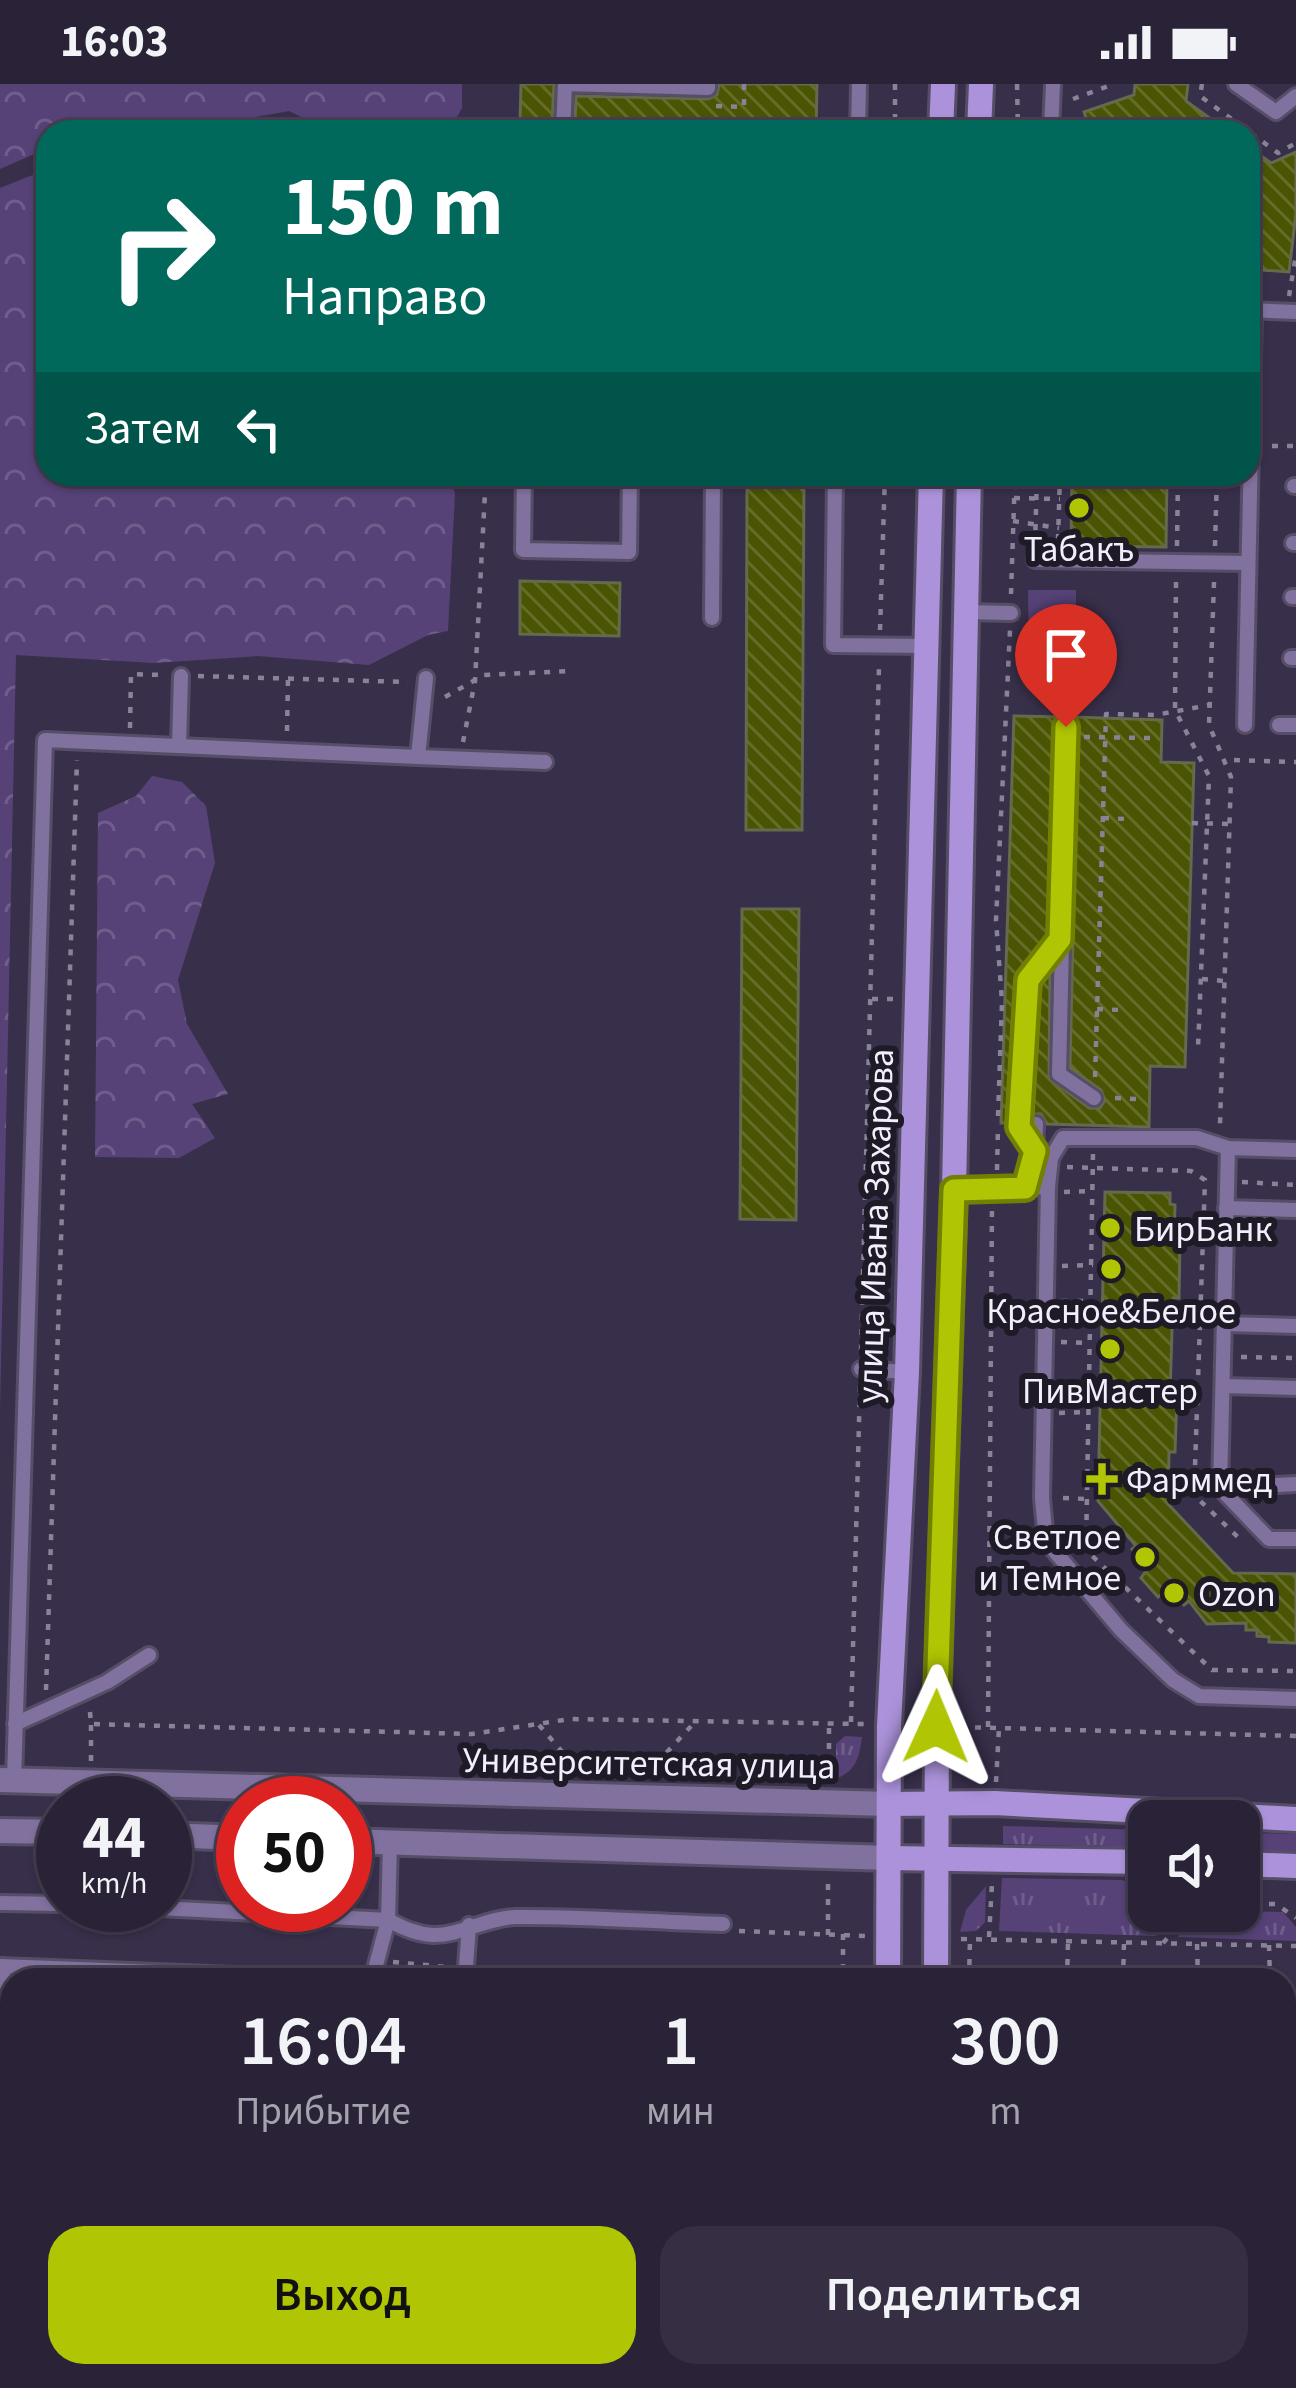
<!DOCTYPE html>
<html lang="ru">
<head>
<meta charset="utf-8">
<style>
	body { margin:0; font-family:"Source Sans 3",sans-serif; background:#362f43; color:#f1f3f6; height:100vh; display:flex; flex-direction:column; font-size:45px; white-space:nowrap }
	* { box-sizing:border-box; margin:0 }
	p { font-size:39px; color:#a5a4ae }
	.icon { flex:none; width:66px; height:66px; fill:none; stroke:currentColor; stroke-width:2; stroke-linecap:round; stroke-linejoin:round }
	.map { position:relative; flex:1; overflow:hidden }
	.side { position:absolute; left:0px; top:1884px; width:1296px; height:420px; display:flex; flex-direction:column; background:#2a2338; border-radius:36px 36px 0 0; box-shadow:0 3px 9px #0004,0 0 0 3px #464053 }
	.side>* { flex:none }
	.banner { position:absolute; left:36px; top:36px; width:1224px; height:366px; border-radius:36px; box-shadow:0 3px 9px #0004,0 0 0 3px #464053; background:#00695c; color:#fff; overflow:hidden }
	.buttons { position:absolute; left:1128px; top:1716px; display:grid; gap:24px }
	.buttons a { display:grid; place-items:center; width:132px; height:132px; border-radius:24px; background:#2a2338; box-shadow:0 3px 9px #0004,0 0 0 3px #464053; font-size:60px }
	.speed { position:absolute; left:36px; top:1692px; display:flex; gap:24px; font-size:60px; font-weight:700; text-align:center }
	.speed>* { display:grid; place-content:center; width:156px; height:156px; border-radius:50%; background:#2a2338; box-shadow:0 3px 9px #0004,0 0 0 3px #464053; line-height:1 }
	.speed small { font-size:30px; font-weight:400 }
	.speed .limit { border:18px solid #d22; background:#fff; color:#111 }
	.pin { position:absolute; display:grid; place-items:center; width:102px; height:102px; color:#fff; margin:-123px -51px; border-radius:50% 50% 50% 0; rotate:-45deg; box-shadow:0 0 12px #0007 }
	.pin .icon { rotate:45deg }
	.me { position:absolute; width:132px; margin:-66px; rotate:1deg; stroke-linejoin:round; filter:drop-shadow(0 0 9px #0008) }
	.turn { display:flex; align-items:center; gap:42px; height:252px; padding:0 48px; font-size:54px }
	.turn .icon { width:156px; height:156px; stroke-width:2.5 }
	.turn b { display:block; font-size:84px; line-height:102px }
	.then { display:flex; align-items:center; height:114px; padding:0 48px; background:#0003; gap:24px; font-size:45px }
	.eta { display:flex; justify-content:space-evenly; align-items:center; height:204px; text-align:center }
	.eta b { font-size:72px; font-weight:600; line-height:84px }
	.primary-button { display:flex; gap:24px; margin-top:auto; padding:24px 48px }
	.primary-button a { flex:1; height:138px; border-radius:36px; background:#b0c503; color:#111; font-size:48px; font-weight:600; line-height:138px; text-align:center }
	.primary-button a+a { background:#362f43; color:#f1f3f6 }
	.status { display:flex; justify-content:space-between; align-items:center; height:84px; padding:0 60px; background:#2a2338; direction:ltr }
	.status svg { height:33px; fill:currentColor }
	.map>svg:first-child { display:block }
</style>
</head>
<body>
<div class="status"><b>16:03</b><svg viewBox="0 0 49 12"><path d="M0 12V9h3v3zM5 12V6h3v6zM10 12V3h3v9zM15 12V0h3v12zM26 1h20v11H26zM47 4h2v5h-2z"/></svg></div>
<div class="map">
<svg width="1296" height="2304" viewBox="0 0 1296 2304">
	<defs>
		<pattern id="grass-tufts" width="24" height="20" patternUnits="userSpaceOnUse" patternTransform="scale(3)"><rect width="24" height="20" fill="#564277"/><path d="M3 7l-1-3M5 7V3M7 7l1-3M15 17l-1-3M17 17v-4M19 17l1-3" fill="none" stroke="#6f5e8b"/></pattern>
		<pattern id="forest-crowns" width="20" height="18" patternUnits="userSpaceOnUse" patternTransform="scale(3)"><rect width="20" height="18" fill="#564277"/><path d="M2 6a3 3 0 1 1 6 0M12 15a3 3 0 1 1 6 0" fill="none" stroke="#6f5e8b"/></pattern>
		<pattern id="building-back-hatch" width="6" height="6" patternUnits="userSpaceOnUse" patternTransform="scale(3)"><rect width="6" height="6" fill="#4a5403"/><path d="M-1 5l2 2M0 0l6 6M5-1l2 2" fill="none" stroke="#656d29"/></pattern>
	</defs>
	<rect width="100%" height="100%" fill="#382f4a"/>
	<g fill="url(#grass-tufts)">
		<path d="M845,1652L862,1653C859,1675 856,1686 836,1695V1660Z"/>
		<path d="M1003,1742L1149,1746V1764L1003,1760Z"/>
		<path d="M1239,1749L1296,1750V1768L1239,1766Z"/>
		<path d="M1002,1794L1121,1796L1149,1802V1827H1180L1156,1852L999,1847Z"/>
		<path d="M986,1802L985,1838L976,1847L960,1848L966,1826Z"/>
		<path d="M1197,1827L1283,1828L1296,1843V1857L1178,1853Z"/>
	</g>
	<g fill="url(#forest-crowns)">
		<path d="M0,0H462V24L449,48H361L318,41L289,27L222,39H111L86,48H48V64L0,85Z"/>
		<path d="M48,85V390H447L455,409L448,547L428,551L369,581L258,572L154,579L16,571L0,1326V104Z"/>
		<path d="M152,692L182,698L206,722L215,779L178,896L187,940L228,1010L192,1020L215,1054L179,1074L95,1073L98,729L136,712Z"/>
	</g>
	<path fill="#564277" d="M1028,506H1076V594H1029Z"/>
	<g fill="url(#building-back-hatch)" stroke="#646a4b" stroke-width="3">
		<path d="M521,0H554L552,38H520Z"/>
		<path d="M719,0H817L816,48H597V39H575L576,12L708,15L717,11Z"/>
		<path d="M1135,0H1188L1186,17L1229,48H1091L1084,28L1134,11Z"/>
		<path d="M1248,62L1271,79L1296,68V129L1289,188L1248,185Z"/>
		<path d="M747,390H804L802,746H746Z"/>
		<path d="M1072,390H1167L1166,463L1071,462Z"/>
		<path d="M520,497L620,499L619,552L520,550Z"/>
		<path d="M1014,632L1062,633L1056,643L1051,849L1016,894L1008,1039H1001Z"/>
		<path d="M1073,633L1162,636L1161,678L1194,679L1185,983L1150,982L1149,1043L1047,1040L1041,1030H1031L1038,900L1050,886L1049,994L1089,1024H1100L1105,1016L1101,1006L1070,984L1078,643Z"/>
		<path d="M742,825H799L796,1136L740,1135Z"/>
		<path d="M1105,1108L1170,1109V1120L1175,1121L1174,1155H1180L1179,1214H1173L1170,1310H1177L1175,1368H1169L1168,1420L1233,1489L1296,1490V1559L1269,1558V1553L1257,1552V1546H1246V1539L1207,1540L1189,1517L1184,1521L1178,1514L1173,1518L1164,1508L1158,1513L1141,1494L1146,1487L1132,1465L1136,1462L1098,1417Z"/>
	</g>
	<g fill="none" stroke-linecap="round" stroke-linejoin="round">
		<defs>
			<g id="lane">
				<path d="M1236,0L1276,28L1296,12"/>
				<path d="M563,48L565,0L708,4V0"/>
				<path d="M858,48L859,0"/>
				<path d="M1051,48L1053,0"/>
				<path d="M1248,226L1296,228"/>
				<path d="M524,390L523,466L629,468L630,390"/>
				<path d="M835,390L833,561L926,562"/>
				<path d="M1294,402H1296"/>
				<path d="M1293,459H1296"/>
				<path d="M1035,476L1248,479"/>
				<path d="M1292,513H1296"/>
				<path d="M965,528L1011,529"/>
				<path d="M712,534L713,390"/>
				<path d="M1291,574H1296"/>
				<path d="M1245,641L1254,226"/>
				<path d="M1279,641H1296"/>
				<path d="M1067,643L1059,990L1094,1014"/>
				<path d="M179,662L181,592"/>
				<path d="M418,673L545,678"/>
				<path d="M1228,1064L1220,1404L1269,1455H1296"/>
				<path d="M1035,1067L1019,1043L1027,896L1061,855"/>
				<path d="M1048,1103L1042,1414L1046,1457L1121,1546L1173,1596L1199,1612L1296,1615"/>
				<path d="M1025,1104L1035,1067L1036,1040"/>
				<path d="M954,1106L1048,1103L1051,1074L1063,1054H1197L1228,1064L1296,1066"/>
				<path d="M1226,1124L1296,1126"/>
				<path d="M1224,1240L1296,1242"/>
				<path d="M861,1285L907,1288"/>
				<path d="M1223,1302L1296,1304"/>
				<path d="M1220,1404L1296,1400"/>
				<path d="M15,1640L107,1598L149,1571"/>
				<path d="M14,1697L45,656L418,673L426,594"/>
				<path d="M0,1819L63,1820"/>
				<path d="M102,1821L388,1836C403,1844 416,1850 433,1851C459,1852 486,1834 515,1833C584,1832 654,1838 723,1840"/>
				<path d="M0,1882L366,1896"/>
				<path d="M372,1896L388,1836L390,1758"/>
				<path d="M465,1896L469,1841"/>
				<path d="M0,2010L3,1882"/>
				<path d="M1284,2037L1296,2038"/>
				<path d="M0,2086L12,2087"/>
				<path d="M0,2208H12"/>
				<path d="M2,2304V2285H12"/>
				<path d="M54,2304V2292"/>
				<path d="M171,2304L172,2292"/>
				<path d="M776,2304V2292"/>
				<path d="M976,2304V2292"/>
				<path d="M1160,2304L1161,2292"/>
			</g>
			<g id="street">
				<path d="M0,1696L889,1720"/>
				<path d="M0,1747L63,1748"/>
				<path d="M165,1751L243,1754"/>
				<path d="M345,1757L889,1774"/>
			</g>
			<g id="secondary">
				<path d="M941,48L943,0"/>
				<path d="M979,48L981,0"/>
				<path d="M889,1720L995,1719L1296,1735"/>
				<path d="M889,1774L1149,1778"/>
				<path d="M1239,1780L1296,1782"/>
				<path d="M888,1896L889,1642L907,1288L931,390"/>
				<path d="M936,1896L937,1626L954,1106L969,390"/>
				<path d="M874,2304L875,2292"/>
				<path d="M917,2304V2292"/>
			</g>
		</defs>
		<use href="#lane" stroke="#564e66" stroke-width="20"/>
		<use href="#street" stroke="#564e66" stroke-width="30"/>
		<use href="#secondary" stroke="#564e66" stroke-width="30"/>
		<g stroke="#8a8398" stroke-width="4.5" stroke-dasharray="6 9" stroke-linecap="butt">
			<path d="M895,0V48"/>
			<path d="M1017,0L1018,48"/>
			<path d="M1202,0L1200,12L1278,69L1296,59"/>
			<path d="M1073,15L1114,0"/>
			<path d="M716,22L744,23V0"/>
			<path d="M1289,212L1296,171"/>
			<path d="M1272,362H1296"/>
			<path d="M1014,414L1060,415"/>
			<path d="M1013,437L1059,444"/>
			<path d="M1058,456L1060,390"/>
			<path d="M1035,461L1037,390"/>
			<path d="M1177,462L1178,390"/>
			<path d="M1215,462L1217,390"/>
			<path d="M1176,498L1175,626L1209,692L1198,964"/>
			<path d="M1214,498L1209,641L1231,693L1220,1040"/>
			<path d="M1011,510L1015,390"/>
			<path d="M880,546L885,390"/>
			<path d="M198,592L408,598"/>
			<path d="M445,613L484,591L570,587"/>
			<path d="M130,644L131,590L162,591"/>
			<path d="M287,647L288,595"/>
			<path d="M1084,653L1150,654"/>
			<path d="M463,658L475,597L486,390"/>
			<path d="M1234,676L1296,678"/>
			<path d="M1103,734L1127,735"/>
			<path d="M1192,739L1229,740"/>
			<path d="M1202,895L1224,897"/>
			<path d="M872,915H894"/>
			<path d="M1097,925L1121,926"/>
			<path d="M1095,993L1106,630L1155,631L1210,621"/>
			<path d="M1115,1014L1137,1015"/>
			<path d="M998,1032L1002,918L996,836L1010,546"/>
			<path d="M1093,1070L1086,1466L1212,1586L1296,1587"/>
			<path d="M1067,1083L1191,1087L1205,1096L1194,1411L1242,1457"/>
			<path d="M997,1086L998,1043"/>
			<path d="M1242,1098L1296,1101"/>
			<path d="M1064,1108L1094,1107"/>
			<path d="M1062,1182L1093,1181"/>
			<path d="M1062,1217H1092"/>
			<path d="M1061,1258L1091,1259"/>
			<path d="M861,1266L879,582"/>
			<path d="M1241,1273L1296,1274"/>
			<path d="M1059,1329L1089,1328"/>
			<path d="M1063,1414L1087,1415"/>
			<path d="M46,1606L77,676"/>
			<path d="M90,1628L91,1640L472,1650L570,1635L864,1640"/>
			<path d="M851,1638L860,1301"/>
			<path d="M539,1641L571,1678L655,1681L695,1638"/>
			<path d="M960,1643L1296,1652"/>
			<path d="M988,1643L992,1120"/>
			<path d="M91,1677V1641"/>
			<path d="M829,1695V1641"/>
			<path d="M996,1698L999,1644"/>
			<path d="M1239,1820H1276L1296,1834"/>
			<path d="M739,1847L866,1852"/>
			<path d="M843,1850V1896"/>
			<path d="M828,1851V1797"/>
			<path d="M989,1853L992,1799"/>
			<path d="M961,1855L1296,1862"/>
			<path d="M1163,1859L1192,1827"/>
			<path d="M1197,1860L1198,1896"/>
			<path d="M1269,1861L1270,1896"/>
			<path d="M393,1878L447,1883"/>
			<path d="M482,1885L764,1896"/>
			<path d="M969,1896L970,1855"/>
			<path d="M1067,1896L1068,1858"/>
			<path d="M1123,1896L1124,1859"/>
			<path d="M1284,2270L1296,2275"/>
			<path d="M833,2304V2292"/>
		</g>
		<use href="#lane" stroke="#80719e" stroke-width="14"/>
		<use href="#street" stroke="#80719e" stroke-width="24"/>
		<use href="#secondary" stroke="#ab92da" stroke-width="24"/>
	</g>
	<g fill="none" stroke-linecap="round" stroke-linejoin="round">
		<defs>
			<path id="route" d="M936,1643L954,1106L1025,1104L1035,1067L1019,1043L1028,896L1060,855L1066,643"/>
		</defs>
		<use href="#route" stroke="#728002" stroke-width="30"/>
		<use href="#route" stroke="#b0c503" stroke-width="21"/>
	</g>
	<g fill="#b0c503" stroke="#1e1a26" stroke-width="4.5">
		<circle cx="1079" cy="424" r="12"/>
		<circle cx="1110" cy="1144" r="12"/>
		<circle cx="1111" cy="1185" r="12"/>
		<circle cx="1110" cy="1265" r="12"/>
		<path d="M1096 1377h12v12h12v12h-12v12h-12v-12h-12v-12h12z"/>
		<circle cx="1145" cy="1473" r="12"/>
		<circle cx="1174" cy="1509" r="12"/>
	</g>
	<g text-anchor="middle" stroke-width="12" stroke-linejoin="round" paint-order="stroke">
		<g font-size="36" fill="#f3eefc" stroke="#1e1a26">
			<text x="1079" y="477">Табакъ</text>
			<text x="1134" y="1157" text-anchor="start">БирБанк</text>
			<text x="1111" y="1239">Красное&amp;Белое</text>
			<text x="1110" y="1319">ПивМастер</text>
			<text x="1126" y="1408" text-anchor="start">Фарммед</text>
			<text x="1121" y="1465" text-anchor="end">Светлое<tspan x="1121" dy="41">и Темное</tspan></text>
			<text x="1198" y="1522" text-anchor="start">Ozon</text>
		</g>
		<g font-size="36" fill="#f3eefc" stroke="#1e1a26">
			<text transform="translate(874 1142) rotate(-88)" y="13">улица Ивана Захарова</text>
			<text transform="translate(649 1678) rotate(1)" y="13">Университетская улица</text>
		</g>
	</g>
</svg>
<div class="buttons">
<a><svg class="icon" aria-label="sound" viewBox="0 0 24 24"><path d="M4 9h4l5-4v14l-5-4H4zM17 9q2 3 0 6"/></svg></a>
</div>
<div class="speed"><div>44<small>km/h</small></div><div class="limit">50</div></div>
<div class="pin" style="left:1066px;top:643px;background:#d93025"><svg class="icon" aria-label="arrive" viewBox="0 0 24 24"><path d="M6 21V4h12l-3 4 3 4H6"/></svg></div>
<svg class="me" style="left:936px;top:1643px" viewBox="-20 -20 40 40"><path d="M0-17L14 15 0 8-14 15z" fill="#b0c503" stroke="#fff" stroke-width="4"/></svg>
<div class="banner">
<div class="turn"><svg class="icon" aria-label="right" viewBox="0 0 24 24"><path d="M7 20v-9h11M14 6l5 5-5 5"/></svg><div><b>150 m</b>Направо</div></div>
<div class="then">Затем<svg class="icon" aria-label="left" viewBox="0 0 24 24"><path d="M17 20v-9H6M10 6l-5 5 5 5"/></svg></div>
</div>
<section class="side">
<div class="eta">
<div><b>16:04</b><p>Прибытие</p></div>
<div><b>1</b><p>мин</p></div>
<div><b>300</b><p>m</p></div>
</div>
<div class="primary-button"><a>Выход</a><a>Поделиться</a></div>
</section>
</div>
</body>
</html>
